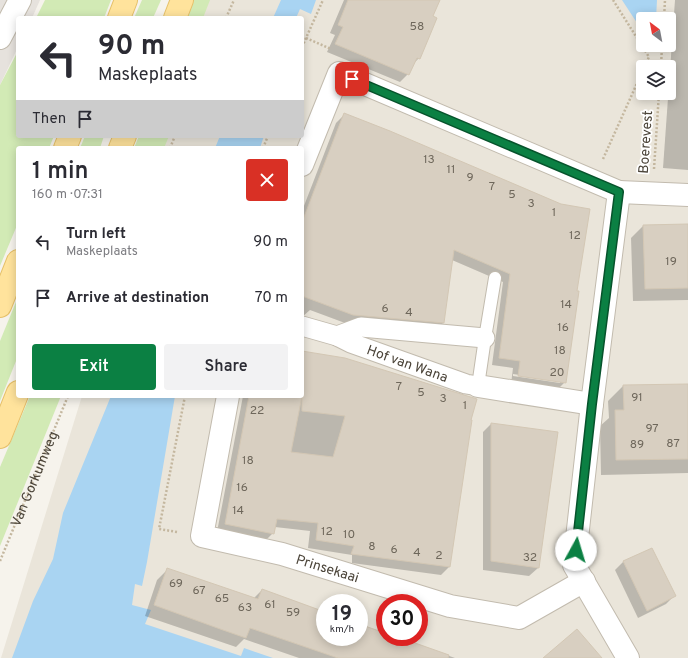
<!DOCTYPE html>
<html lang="en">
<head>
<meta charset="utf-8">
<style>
	body { margin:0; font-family:Overpass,sans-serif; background:#f2f2f3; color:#2b2b33; height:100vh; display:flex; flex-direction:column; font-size:15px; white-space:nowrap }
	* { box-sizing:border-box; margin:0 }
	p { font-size:13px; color:#7c7c81 }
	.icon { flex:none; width:22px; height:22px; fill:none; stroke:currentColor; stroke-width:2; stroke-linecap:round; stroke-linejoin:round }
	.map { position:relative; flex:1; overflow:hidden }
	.panel { position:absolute; left:16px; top:146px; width:288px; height:252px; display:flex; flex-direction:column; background:#fff; border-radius:4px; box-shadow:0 2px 10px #0003 }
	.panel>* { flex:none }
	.banner { position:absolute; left:16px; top:16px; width:288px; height:122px; border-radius:4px; box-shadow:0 2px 10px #0003; background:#fff; color:#2b2b33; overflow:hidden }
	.needle { width:26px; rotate:328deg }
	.fabs { position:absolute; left:636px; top:12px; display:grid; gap:8px }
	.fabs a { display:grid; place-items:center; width:40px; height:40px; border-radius:4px; background:#fff; box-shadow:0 2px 10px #0003; font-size:20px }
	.speed { position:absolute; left:316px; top:594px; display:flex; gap:8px; font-size:20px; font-weight:700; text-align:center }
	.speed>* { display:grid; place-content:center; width:52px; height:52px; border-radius:50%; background:#fff; box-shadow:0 2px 10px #0003; line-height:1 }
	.speed small { font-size:10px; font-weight:400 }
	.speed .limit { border:6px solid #d22; background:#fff; color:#111 }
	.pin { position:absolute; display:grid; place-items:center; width:34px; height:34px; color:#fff; margin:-17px; border-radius:8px; box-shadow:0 2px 6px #0006 }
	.me { position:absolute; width:44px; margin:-22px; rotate:6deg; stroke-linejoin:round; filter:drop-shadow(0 0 3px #0008) }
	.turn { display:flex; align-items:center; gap:14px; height:84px; padding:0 16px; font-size:18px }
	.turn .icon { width:52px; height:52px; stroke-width:2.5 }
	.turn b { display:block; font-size:28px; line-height:34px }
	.then { display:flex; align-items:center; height:38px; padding:0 16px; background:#0003; gap:8px; font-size:15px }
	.round { display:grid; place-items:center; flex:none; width:42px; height:42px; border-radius:4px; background:#f2f2f3 }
	.head { display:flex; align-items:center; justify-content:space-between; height:68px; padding:0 16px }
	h1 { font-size:24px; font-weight:600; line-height:30px }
	.button { display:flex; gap:8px; margin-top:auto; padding:8px 16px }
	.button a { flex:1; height:46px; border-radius:4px; background:#0b8043; color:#fff; font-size:16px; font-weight:600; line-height:46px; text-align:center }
	.button a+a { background:#f2f2f3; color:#2b2b33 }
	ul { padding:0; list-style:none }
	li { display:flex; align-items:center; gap:12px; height:56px; padding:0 16px }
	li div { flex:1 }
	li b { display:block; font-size:15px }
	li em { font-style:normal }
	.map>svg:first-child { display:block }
</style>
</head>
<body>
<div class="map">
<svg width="688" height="658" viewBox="0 0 688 658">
	<rect width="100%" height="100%" fill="#f6f3ec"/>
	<path fill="#eae5da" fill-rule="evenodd" d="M206,0H688V658H1L82,396H302V148H160L163,136H302V18H200ZM643,19H669V45H643ZM643,67H669V93H643ZM325,603H359V637H325ZM385,603H419V637H385Z"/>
	<path fill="#e6e2dd" d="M0,0H40L32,18H18V47L0,85Z"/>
	<g fill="#d2eab5">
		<path d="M45,0H111L104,18H36Z"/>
		<path d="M142,0H161L153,18H134Z"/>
		<path d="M194,0H210L203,18H187Z"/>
		<path d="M18,51V136H54L49,148H18V223L0,266V85Z"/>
		<path d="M85,136H104L100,148H80Z"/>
		<path d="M139,136H169L164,148H134Z"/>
		<path d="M18,297V356L0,401V341Z"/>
		<path d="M30,396H61L0,546V467Z"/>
	</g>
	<g fill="#a9d4f2">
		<path d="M281,0H316L311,14L300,9L296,18H273Z"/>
		<path d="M622,0H657L656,19H643V32Z"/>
		<path d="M220,136H264L260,148H215Z"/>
		<path d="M111,396H175L147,562L142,586L135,584L132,605L151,610L145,624L241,656L244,648L273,658H12L33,601L53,559L63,513Z"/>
	</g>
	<g fill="#0003" fill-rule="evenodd">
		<path d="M344,0H439L432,17L419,58L412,65L408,74L400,82L327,52L335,35L330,33Z"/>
		<path d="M675,0H688V170L663,168Z"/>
		<path d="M344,115L576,292L565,382L557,390L511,384L513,368L492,365L503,282L452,260L443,323L435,331L345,323L310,310L302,317V211L336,123ZM513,374L560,381V383L513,376Z"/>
		<path d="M688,225V300L633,301L631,238L643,226Z"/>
		<path d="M302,352L470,421L449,567L441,575L352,563V555L308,548L310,531L275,527L273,533L265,541L217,532L243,396H302Z"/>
		<path d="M688,385V473L601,475L600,426L609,418L608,401L623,386Z"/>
		<path d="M491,424L557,433L538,568L529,576L483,570V432Z"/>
		<path d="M651,549L674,596L666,604L638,618L615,570L623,562Z"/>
		<path d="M167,570L253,599L262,590L325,612V637H359V624L385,633V637H395L455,658H299L244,639L236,647L145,616L157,580Z"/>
	</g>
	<g fill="#d8cfc1" stroke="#d3c7b4">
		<path d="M348,0H440L433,16L437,18L430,35L420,59L417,58L409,75L335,44L343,27L338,25Z"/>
		<path d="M344,113L390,131L561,204L590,209L577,291H579L566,383L518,376L520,361L499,358L510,274L454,250L444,323L353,315L302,296V222Z"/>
		<path d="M688,224V288L645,289L643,225Z"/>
		<path d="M302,351L345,358L477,399L471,420H472L450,567L351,554L354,546L316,540L318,523L277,519L274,534L225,524L249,396H302L291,452L333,457L345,416L302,411Z"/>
		<path d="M688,384V459L616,460L615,410H624L623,385Z"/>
		<path d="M491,423L558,432L539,568L491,561Z"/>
		<path d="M652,548L676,596L647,611L623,561Z"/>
		<path d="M167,568L258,599L262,589L325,612V637H359V624L385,633V637H398L449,655L448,658H338L250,628L246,638L223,630L154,605Z"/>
		<path d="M577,629L602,658H543Z"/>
	</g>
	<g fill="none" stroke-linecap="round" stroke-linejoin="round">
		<defs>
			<path id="service" d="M478,386L485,338L495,278"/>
			<g id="pedestrian">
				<path id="s2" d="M302,326L337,336L351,343L466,384L478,386"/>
				<path d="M337,336L361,327L485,338"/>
			</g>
			<g id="minor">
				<path d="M0,38L20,0"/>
				<path d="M302,165L339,73L619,192"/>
				<path d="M478,386L592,404"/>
				<path id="s3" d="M228,396L202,536L282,554L450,606L519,618L584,581"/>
				<path d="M628,658L574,565L592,404L619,192L688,195"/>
			</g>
			<g id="primary">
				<path d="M119,18L126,0"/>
				<path d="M175,18L182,0"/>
				<path d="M65,148L70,136"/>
				<path d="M120,148L125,136"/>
				<path d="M0,306L18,261"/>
				<path d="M0,437L18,392"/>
			</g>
		</defs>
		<use href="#service" stroke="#c2bbae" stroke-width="14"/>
		<use href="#pedestrian" stroke="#c2bbae" stroke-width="21"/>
		<use href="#minor" stroke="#c2bbae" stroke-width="24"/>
		<use href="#primary" stroke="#e6c16a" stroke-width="24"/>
		<g stroke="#c4b79f" stroke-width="2.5" stroke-dasharray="2 2" stroke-linecap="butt">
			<path d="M613,0L649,57L644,67"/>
			<path d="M226,18L234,0"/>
			<path d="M664,19L665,0"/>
			<path d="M306,38L331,49"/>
			<path d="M302,47L323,0"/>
			<path d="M661,67L662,45"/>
			<path d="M170,148L175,136"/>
			<path d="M263,148L268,136"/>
			<path d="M603,159L643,70"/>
			<path d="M654,169L659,93"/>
			<path d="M177,532L159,529L185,396"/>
			<path id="s1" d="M0,561L68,396"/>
		</g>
		<use href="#service" stroke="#fff" stroke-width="12"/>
		<use href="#pedestrian" stroke="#fff" stroke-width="19"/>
		<use href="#minor" stroke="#fff" stroke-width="22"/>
		<use href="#primary" stroke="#ffe39c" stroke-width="22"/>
	</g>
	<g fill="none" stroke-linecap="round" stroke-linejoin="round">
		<defs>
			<path id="route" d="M352,79L619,192L592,404L576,550"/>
		</defs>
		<use href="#route" stroke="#07532c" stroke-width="10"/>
		<use href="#route" stroke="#0b8043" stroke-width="7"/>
	</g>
	<g text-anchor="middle" stroke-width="3.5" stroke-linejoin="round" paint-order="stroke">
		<g font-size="12" fill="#6e675b">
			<text x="417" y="30">58</text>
			<text x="429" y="163">13</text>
			<text x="451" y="173">11</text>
			<text x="470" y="181">9</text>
			<text x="492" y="190">7</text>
			<text x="512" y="198">5</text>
			<text x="531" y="207">3</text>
			<text x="554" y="216">1</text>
			<text x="575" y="239">12</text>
			<text x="671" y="265">19</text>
			<text x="566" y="308">14</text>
			<text x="385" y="312">6</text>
			<text x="409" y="316">4</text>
			<text x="563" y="331">16</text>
			<text x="560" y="354">18</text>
			<text x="557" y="376">20</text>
			<text x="399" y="390">7</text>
			<text x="421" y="396">5</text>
			<text x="637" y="401">91</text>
			<text x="443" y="402">3</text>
			<text x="465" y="409">1</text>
			<text x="257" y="414">22</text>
			<text x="652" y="432">97</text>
			<text x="673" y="447">87</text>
			<text x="637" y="448">89</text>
			<text x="248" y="464">18</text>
			<text x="242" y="491">16</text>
			<text x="238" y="514">14</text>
			<text x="327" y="535">12</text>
			<text x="349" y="538">10</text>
			<text x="372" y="550">8</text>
			<text x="394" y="553">6</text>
			<text x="417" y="556">4</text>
			<text x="439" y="559">2</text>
			<text x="530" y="561">32</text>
			<text x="176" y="587">69</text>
			<text x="199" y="594">67</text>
			<text x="222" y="602">65</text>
			<text x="270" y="608">61</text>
			<text x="245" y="611">63</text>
			<text x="293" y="616">59</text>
		</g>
		<g font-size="14" fill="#4b4439" stroke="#fff">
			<text transform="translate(645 142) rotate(-86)" y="5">Boerevest</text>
			<text dy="5" stroke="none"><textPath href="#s2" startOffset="112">Hof van Wana</textPath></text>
			<text dy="5" stroke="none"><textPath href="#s1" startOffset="89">Van Gorkumweg</textPath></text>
			<text dy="5" stroke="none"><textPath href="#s3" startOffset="272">Prinsekaai</textPath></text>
		</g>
	</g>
</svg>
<div class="fabs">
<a><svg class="needle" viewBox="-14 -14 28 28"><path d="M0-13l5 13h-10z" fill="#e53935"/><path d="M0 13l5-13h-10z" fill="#7c7c81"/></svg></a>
<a><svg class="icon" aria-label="layers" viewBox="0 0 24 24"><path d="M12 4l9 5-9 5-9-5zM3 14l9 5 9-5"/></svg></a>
</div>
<div class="speed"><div>19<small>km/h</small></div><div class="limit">30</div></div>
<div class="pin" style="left:352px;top:79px;background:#d93025"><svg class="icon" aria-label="arrive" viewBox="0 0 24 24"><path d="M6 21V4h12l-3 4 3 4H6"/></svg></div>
<svg class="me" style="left:576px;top:550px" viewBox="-20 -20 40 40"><circle r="19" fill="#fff"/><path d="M0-13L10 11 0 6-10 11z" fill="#0b8043"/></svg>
<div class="banner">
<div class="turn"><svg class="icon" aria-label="left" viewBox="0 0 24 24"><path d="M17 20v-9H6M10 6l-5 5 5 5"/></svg><div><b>90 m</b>Maskeplaats</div></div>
<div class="then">Then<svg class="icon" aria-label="arrive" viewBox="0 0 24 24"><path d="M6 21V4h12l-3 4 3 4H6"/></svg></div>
</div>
<section class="panel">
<div class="head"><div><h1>1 min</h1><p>160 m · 07:31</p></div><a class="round" style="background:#d93025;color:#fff"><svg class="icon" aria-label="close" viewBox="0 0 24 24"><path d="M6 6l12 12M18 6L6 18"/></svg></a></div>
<ul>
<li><svg class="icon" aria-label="left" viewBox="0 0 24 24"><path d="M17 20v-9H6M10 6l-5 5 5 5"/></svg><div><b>Turn left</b><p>Maskeplaats</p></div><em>90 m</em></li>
<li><svg class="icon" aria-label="arrive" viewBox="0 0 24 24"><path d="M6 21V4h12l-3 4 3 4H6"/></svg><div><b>Arrive at destination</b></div><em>70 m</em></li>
</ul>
<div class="button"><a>Exit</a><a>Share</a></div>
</section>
</div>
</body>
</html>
